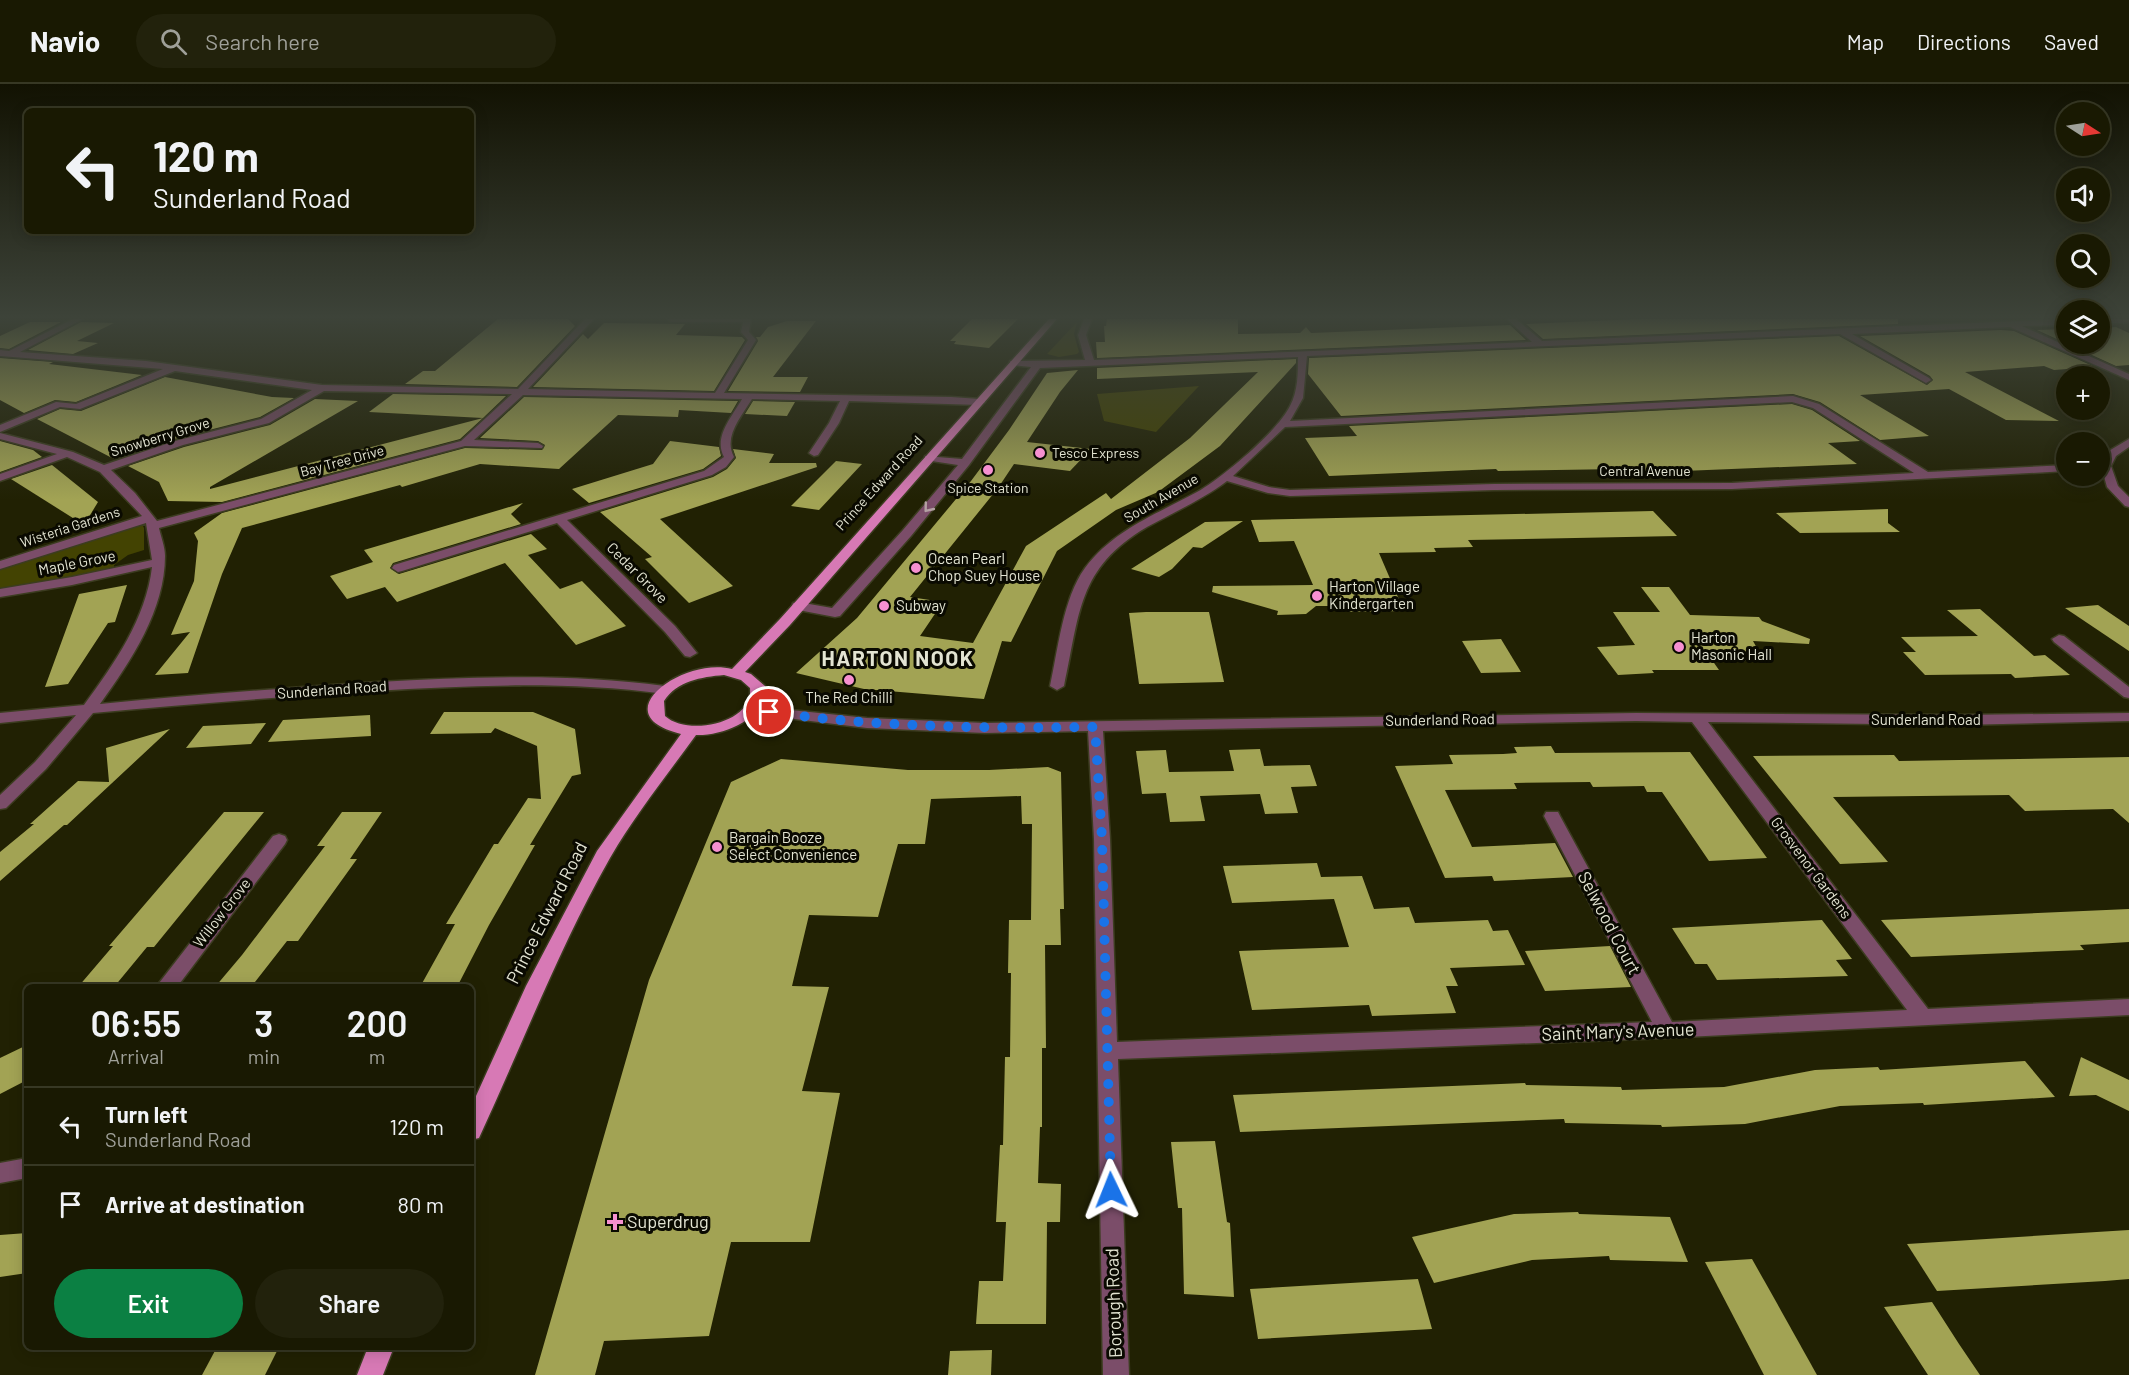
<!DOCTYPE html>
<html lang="en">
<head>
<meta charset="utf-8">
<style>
	body { margin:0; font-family:Barlow,sans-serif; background:#22220c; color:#f1f3f6; height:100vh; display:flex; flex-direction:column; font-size:22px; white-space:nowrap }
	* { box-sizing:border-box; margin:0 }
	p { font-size:20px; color:#9fa099 }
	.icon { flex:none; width:33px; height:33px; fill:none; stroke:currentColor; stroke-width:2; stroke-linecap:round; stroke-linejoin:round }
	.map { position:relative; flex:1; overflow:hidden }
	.sheet { position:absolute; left:24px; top:900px; width:450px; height:366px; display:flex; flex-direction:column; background:#191902; border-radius:9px; box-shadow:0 3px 15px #0003,0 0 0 2px #373824 }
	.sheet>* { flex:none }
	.banner { position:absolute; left:24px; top:24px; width:450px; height:126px; border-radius:9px; box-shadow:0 3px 15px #0003,0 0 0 2px #373824; background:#191902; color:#f1f3f6; overflow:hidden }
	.needle { width:39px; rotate:102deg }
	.controls { position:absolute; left:2056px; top:18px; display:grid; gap:12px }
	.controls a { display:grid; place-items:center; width:54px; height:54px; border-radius:50%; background:#191902; box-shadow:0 3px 15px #0003,0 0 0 2px #373824; font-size:30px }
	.pin { position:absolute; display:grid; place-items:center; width:51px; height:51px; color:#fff; margin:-26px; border:3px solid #fff; border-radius:50%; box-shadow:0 2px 6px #0007 }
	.me { position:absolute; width:66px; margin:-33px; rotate:358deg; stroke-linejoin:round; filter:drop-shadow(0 0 4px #0008) }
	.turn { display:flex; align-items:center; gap:21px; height:126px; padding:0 30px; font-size:27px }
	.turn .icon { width:78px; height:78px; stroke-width:2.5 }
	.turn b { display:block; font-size:42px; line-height:51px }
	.eta { display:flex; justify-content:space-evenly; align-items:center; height:102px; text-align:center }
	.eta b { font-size:36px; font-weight:600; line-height:42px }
	.button { display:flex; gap:12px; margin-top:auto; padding:12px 30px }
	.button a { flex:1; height:69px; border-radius:36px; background:#0b8043; color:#fff; font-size:24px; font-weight:600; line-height:69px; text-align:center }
	.button a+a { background:#22220c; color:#f1f3f6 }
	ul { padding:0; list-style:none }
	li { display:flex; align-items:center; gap:18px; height:78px; padding:0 30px; border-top:2px solid #373824 }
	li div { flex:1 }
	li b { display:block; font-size:22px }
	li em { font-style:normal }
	header { display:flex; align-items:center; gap:36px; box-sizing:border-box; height:84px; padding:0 30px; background:#191902; border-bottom:2px solid #373824 }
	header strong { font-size:28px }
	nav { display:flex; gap:33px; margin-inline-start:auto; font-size:21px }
	.search { width:420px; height:54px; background:#22220c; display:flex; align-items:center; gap:15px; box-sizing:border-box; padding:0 21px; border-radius:33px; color:#9fa099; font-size:22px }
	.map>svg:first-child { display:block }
</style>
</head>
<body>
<header>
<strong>Navio</strong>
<div class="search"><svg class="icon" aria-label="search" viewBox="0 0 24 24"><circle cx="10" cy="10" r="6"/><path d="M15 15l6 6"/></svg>Search here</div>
<nav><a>Map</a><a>Directions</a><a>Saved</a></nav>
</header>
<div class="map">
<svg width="2129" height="1291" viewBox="0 0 2129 1291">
	<rect width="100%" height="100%" fill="#212103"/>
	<g fill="#434302">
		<path d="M1077,238L1074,250L1079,268L1077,270L1059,273L1047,270Z"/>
		<path d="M1199,302L1156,348L1104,337L1097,310Z"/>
		<path d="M142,440L144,444V466L128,471L114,481V485L71,494L0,505V484Z"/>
	</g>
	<g fill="#a2a354">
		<path d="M498,235H568L575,242L517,303L405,300L423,287H435Z"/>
		<path d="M972,235H1018L989,264L954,260L956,257H950Z"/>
		<path d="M1107,235H1238V250L1300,249L1306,243L1311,249L1510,241L1526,256L1097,274L1096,258H1105L1104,242H1106Z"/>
		<path d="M1640,235H1898V240L1543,255L1526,240Z"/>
		<path d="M787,237H816L773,293H808L800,308L728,307L758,257L756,253H760L768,243Z"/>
		<path d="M30,238H61L9,265L0,264V252Z"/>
		<path d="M81,238L114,239L77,257L98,259L73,270L28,266Z"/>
		<path d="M604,239L685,240L676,251L742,253L745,256L714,307L533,303L583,250L588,255Z"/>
		<path d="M2116,243L2129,249V281L2116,282L2037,246L2067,245V260H2100V244Z"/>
		<path d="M2001,246L2014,247L2095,283L2054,286L2044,282L1965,288L2059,337L2006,336L1949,305L1860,311L1929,352L1880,356L1820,318L1793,310L1341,332L1308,290L1309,274L1839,252L1927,301L1933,296L1930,292L1860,252Z"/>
		<path d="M0,274L53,278L49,280L142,291L76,318L55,316L24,329L0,316Z"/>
		<path d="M1296,275V279L1220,362L1158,408L1116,426L1057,467L1011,558L1002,557L984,615L864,605L796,589L857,534L971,397L1009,346L1047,289L1078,286L1060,308L1027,358L1091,365L1070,387L1014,380L998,404L910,513L943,518L920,552L973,559L1026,462L1106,409L1111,415L1190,354L1258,288L1097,295V284Z"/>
		<path d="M165,293L272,313L294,314L260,333L174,355L114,375L37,335L60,325L81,327Z"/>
		<path d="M393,310L506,312L483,334L369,328Z"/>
		<path d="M524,313L738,317L731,329L679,326L678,333L618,331L559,385L480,380L402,403L400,401L242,444L222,490L188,589L155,591L190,548L171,551L194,497L198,457L194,449L222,429L465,364L542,366L545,361L538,357L480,354Z"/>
		<path d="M315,315L358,317L210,403V405L483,334L460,355L222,418L168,417L159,398L128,382L184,363L270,341Z"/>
		<path d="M753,317L795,318L787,332L745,330Z"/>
		<path d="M1792,320L1812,326L1860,357L1828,359L1857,380L1683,387L1623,388L1619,385L1498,387L1496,385L1329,392L1305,354L1357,352L1349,342Z"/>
		<path d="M0,357L33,366L42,373L0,388Z"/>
		<path d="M670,357L719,363L721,372L703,385L589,419L572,405L653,380Z"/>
		<path d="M733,365L774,370L769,379H816L817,383L660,435L733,502L689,519L645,475L652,473L600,428L713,393L727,385L736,374Z"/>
		<path d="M836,377L862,380L819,426L791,422Z"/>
		<path d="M52,381L98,418L84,441L11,395Z"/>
		<path d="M523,419L511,430L521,440L393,479L390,484L399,490L531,450L547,465L528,471L560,505L582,497L626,542L576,561L505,479L397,518L385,503L347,515L330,492L373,478L364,466Z"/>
		<path d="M1888,425V439L1900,448L1800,449L1776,429Z"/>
		<path d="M1653,427L1677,452L1468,456L1473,463L1434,464L1436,468L1379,469L1404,527L1350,528L1338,522H1316L1306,530L1277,531L1278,527L1212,508L1213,502L1313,501L1294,457L1259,458L1251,436Z"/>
		<path d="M1243,437L1202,464L1193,463L1172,485L1159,493L1131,485L1205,438Z"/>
		<path d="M127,501L115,538L108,539L68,600L45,603L79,510Z"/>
		<path d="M1641,503H1669L1690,531L1759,533L1762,537L1810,555L1809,560L1753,557L1758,566L1744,578L1712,576L1719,586H1652L1654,589L1618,591L1597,563L1635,561L1613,528H1660Z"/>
		<path d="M2098,521L2129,542V567L2065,524Z"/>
		<path d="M1980,525L2034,572L2045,571L2070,591L2015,594L2011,590L1925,591L1903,568H1916L1901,553L1978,552L1947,526Z"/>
		<path d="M1146,528H1209L1224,598L1139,600L1129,529Z"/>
		<path d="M1501,555L1521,588L1481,589L1462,557Z"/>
		<path d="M444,628H533L575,645L581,690L572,692L530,761H535L489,841L457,903H420L455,840H446L494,760H498L528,714L541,715L537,662L495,644L491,649L430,650Z"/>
		<path d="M370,631L371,652L268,658L283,636Z"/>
		<path d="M266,639L251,660L186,664L203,642Z"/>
		<path d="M170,645L67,741H64L0,797V768L34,740H30L78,697L109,698L106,664Z"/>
		<path d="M1551,662L1555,669L1690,668L1767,774L1709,777L1662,708H1647L1644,702L1593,703L1590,698L1514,699L1517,705L1445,706L1472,763L1555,759L1573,793L1494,797L1492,792L1445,794L1395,682L1453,680L1449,671L1503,670L1517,669L1514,663Z"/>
		<path d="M1260,665L1264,682L1310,681L1317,702L1291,703L1298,729L1265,730L1260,710L1200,712L1205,737L1170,738L1166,709L1142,710L1136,667L1166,666L1169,688L1234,687L1229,666Z"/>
		<path d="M1894,671L1899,677L2129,673V739L2113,725L2025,727L2009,711L1833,713L1888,778L1840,780L1753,672Z"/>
		<path d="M781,675L908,686H989L1048,683L1061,688L1064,825H1060L1061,861H1045L1046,964H1042V1043H1040L1038,1099L1061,1100L1060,1138H1047L1046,1240H976L979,1197H1003L1006,1138H996L1000,1061H1003L1005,973H1010L1011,889H1008L1009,836H1031L1032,740H1022L1021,712L931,715L925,760H898L878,833L809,831L792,902L829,903L802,1007L840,1009L810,1158H731L709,1252L604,1257L595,1291H535L649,896L731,698Z"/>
		<path d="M224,728H264L154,863H147L114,903H78L113,862H109Z"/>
		<path d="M342,728H382L350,775H357L298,857H287L251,903H215L242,871L325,762H317Z"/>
		<path d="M1317,779L1321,793L1362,792L1374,825L1409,823L1415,839L1488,836L1493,847L1508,846L1525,881L1450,884L1458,902H1446L1456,929L1372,932L1369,921L1252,926L1239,867L1349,863L1334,815L1232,819L1223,782Z"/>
		<path d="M2129,825V858L2080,861L2084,866L1911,873L1881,836Z"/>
		<path d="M1822,836L1852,875L1836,876L1848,892L1717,896L1707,880H1695L1672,844Z"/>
		<path d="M1610,862L1631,903L1545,907L1525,867Z"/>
		<path d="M27,961V996L0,1010V974Z"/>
		<path d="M2081,973L2129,996V1027L2096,1011L2069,1012Z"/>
		<path d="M2025,977L2055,1013L1924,1021L1923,1019L1840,1022L1745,1040L1662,1043L1661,1041L1565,1039L1564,1035L1240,1048L1233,1011L1525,999L1526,1001L1621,1003L1622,1006L1724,1003L1815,986L1878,983L1880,986Z"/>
		<path d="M1215,1057L1227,1138L1230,1139L1234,1213L1184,1210L1182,1124H1178L1171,1058Z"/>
		<path d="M1578,1128L1579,1130L1670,1133L1688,1178L1610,1176L1609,1172L1532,1176L1434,1199L1412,1153L1514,1130Z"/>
		<path d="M2129,1146V1195L2105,1197L1937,1207L1907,1160Z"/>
		<path d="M27,1149V1189L0,1193V1151Z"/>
		<path d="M1752,1175L1774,1214L1817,1291H1764L1705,1178Z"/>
		<path d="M1418,1195L1432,1245L1258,1255L1250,1205Z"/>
		<path d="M1932,1218L1959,1260L1980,1291H1928L1884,1223Z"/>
		<path d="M217,1263H279L265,1291H202Z"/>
		<path d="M992,1266L991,1291H948L950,1267Z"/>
	</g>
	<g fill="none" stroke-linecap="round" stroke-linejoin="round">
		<defs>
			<g id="minor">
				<path d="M73,235H83L20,268L146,277L322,301L518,305L585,235H594L528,305L715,309L748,256L741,248L743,238H671L667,235H751L749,248L756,256L724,309L951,313L980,315L985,318L980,321L849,317L839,339L818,371L814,372L809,369L829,339L840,317L752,315C741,333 723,353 734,373L726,383L712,391L567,436L675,542L697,569L690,573L685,572L665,548L557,439L402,487L398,488L392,484L394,481L704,387L724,373C713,353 732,333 742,315L523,311L474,356L538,359L543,362L542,364L465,362L159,444C161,453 165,463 165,472C165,526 131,577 100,620C192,611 285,604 378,598C474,593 569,589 665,602L672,606L665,610C568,597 472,601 374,607C280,613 187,620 93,629L46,685L6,724L0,725V711L35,678L76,631L0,639V629L84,621C114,580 146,535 152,483L72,501L0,513V505L72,493L152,476L146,439L0,485V477L142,432L100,388L67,373L0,397V390L57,370L0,355V349L73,368L104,381L175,357L261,335L312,306L175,287L80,325L60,323L0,348V341L56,318L76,320L163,285L0,272V266L9,267ZM324,307L512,310L461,357L157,437L135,409L111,386L183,361L269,339Z"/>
				<path d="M1084,235H1092L1086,251L1094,276L1532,258L1507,235H1516L1542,257L2067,235V241L2022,242L2129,290V296L2010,243L1852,250L1929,294L1931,296L1926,299L1840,250L1307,272L1303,314L1290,337L1793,312L1819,320L1928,388L2067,381V387L1732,405L1494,406L1290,412L1268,409L1227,397C1202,416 1174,428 1147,443C1077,484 1080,530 1064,602L1057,606L1050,602C1058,566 1063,514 1085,484C1113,446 1157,430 1197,408C1223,393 1278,347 1290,322C1298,307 1298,289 1298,273L1040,284L969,381L911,452L840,532L835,533L793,525L792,522L793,519L798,518L832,524L903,446L958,381L925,376V372L962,375L1031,283L1010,281V277L1085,276L1078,251ZM1792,318L1813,324L1914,389L1732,399L1494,400L1290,406L1269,403L1233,392L1285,343Z"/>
				<path d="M2100,235H2129V238L2100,240Z"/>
				<path d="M2129,355V363L2116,372L2111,382L2118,402L2129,413V423L2125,422L2107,403L2101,382L2107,368Z"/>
				<path d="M2059,551L2064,552L2129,603V614L2124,613L2054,558L2052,555Z"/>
				<path d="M752,622L867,634L985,639L1636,629L1960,631L2129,629V637L1960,641L1708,638L1928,925L2129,915V931L1666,954L1118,975L1129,1291H1103L1094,755L1088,647L985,649L867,644L747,629L745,626L747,623ZM1636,637L1692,638L1907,926L1672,938L1560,732L1558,728H1546L1544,732L1652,938L1117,958L1110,755L1103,647Z"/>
				<path d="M279,750L285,752L287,756L285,760L177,903H156L273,752Z"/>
				<path d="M27,1074V1094L0,1099V1079Z"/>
			</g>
			<g id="major">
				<path d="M1049,235H1057L790,541L745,588L751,590L765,602C768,634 724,652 696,651C667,691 635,731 610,774C559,864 522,961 479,1054L471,1056V1023L526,902L597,767L681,650C601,631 684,572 732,585L780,535ZM724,591L741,596L750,604C754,639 688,653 665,632L664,617C677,597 701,593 724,591Z"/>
				<path d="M368,1263H394L383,1291H357Z"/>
			</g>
		</defs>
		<use href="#minor" stroke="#3c3c20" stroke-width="3"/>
		<use href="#major" stroke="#3c3c20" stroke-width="3"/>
		<use href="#minor" fill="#7b4d69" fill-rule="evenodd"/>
		<use href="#major" fill="#d779b5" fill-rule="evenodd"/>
	</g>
	<defs><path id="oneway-chevron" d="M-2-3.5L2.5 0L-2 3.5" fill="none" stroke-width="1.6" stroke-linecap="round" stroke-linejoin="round" transform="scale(1.5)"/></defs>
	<use stroke="#b4a0a3" href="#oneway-chevron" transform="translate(928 424) rotate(129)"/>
	<linearGradient id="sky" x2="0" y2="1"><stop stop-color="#121202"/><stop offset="0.56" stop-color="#3d4339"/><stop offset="1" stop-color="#3d4339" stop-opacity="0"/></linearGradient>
	<rect width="2129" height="416" fill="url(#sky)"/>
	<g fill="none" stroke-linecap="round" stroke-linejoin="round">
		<path stroke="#1a73e8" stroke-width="10" stroke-dasharray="0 18" d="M769,628C877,643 986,645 1095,643L1102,755L1111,1106"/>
	</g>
	<g fill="#f690d0" stroke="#0a0a01" stroke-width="2">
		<circle cx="1040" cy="369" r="6"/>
		<circle cx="988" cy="386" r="6"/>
		<circle cx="916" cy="484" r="6"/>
		<circle cx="1317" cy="512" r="6"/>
		<circle cx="884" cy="522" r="6"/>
		<circle cx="1679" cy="563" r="6"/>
		<circle cx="849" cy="596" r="6"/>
		<circle cx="717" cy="763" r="6"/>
		<path d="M612 1129h6v6h6v6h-6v6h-6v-6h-6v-6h6z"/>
	</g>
	<g text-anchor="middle" stroke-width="6" stroke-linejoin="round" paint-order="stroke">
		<g font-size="14" fill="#e3e4d2" stroke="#0a0a01">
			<text transform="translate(160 353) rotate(-17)" y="5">Snowberry Grove</text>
			<text transform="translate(342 377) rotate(-15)" y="5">Bay Tree Drive</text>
			<text x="1645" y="392">Central Avenue</text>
			<text transform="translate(879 399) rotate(-48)" y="5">Prince Edward Road</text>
			<text transform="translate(1161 414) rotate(-30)" y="5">South Avenue</text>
			<text transform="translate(70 443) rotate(-18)" y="5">Wisteria Gardens</text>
		</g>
		<g font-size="14" fill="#e3e4d2" stroke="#0a0a01" text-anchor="start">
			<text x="1052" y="374">Tesco Express</text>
			<text x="988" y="409" text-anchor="middle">Spice Station</text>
		</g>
		<g font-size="15" fill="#e3e4d2" stroke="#0a0a01" text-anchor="start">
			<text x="928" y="480">Ocean Pearl<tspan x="928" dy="17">Chop Suey House</tspan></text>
			<text x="1329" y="508">Harton Village<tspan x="1329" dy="17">Kindergarten</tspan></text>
			<text x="896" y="527">Subway</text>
			<text x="1691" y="559">Harton<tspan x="1691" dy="17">Masonic Hall</tspan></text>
			<text x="849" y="619" text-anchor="middle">The Red Chilli</text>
			<text x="729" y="759">Bargain Booze<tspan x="729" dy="17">Select Convenience</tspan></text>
		</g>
		<g font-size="15" fill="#e3e4d2" stroke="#0a0a01">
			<text transform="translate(77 479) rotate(-11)" y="5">Maple Grove</text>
			<text transform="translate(637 489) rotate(45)" y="5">Cedar Grove</text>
			<text transform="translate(332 606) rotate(-4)" y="5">Sunderland Road</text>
			<text transform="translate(1440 636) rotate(-1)" y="5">Sunderland Road</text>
			<text x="1926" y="641">Sunderland Road</text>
			<text transform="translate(1811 784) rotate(53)" y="5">Grosvenor Gardens</text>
			<text transform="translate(222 829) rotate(-52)" y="5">Willow Grove</text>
		</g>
		<g font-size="18" fill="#e3e4d2" stroke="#0a0a01">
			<text transform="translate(547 829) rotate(-63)" y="6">Prince Edward Road</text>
			<text transform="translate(1609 839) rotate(62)" y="6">Selwood Court</text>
			<text transform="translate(1618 948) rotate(-2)" y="6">Saint Mary's Avenue</text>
			<text transform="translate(1114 1219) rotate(-92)" y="6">Borough Road</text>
		</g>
		<g font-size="18" fill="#e3e4d2" stroke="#0a0a01" text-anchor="start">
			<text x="627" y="1144">Superdrug</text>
		</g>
		<g font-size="21" font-weight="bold" letter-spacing="1.5" fill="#e3e4d2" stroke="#0a0a01">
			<text x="898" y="582">HARTON NOOK</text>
		</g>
	</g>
</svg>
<div class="controls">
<a><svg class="needle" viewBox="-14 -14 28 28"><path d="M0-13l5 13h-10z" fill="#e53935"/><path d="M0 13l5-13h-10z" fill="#9fa099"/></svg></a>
<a><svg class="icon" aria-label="sound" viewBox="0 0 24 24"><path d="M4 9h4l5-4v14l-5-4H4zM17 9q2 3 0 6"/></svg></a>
<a><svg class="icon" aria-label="search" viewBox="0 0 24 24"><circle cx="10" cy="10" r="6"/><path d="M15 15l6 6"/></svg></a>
<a><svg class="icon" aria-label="layers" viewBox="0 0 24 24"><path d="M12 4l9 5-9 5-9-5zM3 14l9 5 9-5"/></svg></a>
<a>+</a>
<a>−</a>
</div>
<div class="pin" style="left:769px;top:628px;background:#d93025"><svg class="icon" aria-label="arrive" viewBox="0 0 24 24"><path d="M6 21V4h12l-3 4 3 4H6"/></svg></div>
<svg class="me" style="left:1111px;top:1106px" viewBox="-20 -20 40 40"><path d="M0-17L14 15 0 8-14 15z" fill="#1a73e8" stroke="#fff" stroke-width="4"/></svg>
<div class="banner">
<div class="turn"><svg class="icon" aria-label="left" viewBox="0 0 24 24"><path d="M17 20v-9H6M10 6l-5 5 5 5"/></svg><div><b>120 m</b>Sunderland Road</div></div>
</div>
<section class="sheet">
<div class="eta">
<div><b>06:55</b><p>Arrival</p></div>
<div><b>3</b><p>min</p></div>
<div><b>200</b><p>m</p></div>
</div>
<ul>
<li><svg class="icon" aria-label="left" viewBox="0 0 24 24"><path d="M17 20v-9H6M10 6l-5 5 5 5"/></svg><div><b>Turn left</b><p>Sunderland Road</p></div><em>120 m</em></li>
<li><svg class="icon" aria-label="arrive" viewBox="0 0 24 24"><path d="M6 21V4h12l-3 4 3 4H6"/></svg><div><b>Arrive at destination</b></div><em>80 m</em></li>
</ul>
<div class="button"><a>Exit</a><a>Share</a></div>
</section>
</div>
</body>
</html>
